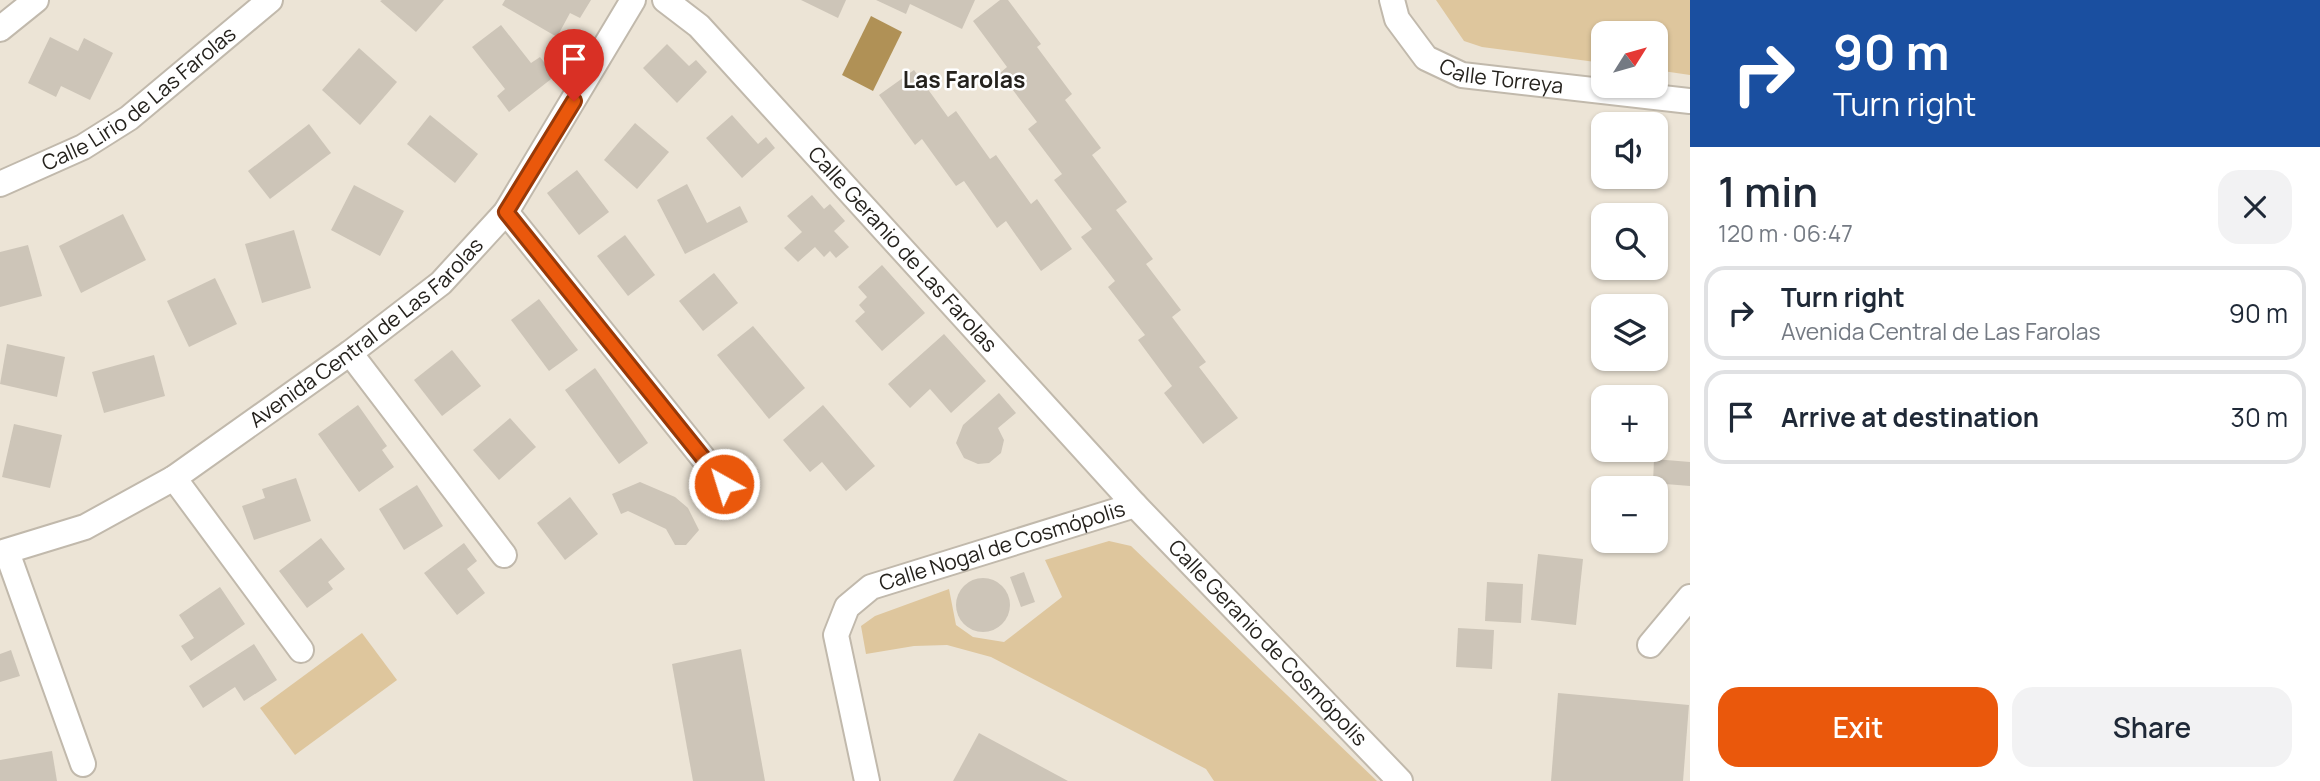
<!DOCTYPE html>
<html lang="en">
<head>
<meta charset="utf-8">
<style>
	body { margin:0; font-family:Manrope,sans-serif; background:#f2f2f3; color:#1f2937; height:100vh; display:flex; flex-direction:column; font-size:26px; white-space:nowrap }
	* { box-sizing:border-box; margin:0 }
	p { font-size:23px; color:#747a83 }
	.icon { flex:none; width:38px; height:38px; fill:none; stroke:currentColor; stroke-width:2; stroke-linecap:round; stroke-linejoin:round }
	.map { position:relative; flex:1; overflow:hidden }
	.details { display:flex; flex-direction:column; background:#fff; width:630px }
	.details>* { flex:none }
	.hud { background:#1a4fa0; color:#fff; overflow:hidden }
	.needle { width:46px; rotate:53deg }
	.controls { position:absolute; left:1591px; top:21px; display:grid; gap:14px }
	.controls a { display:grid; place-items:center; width:77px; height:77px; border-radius:14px; background:#fff; box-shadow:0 2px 5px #0004; font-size:35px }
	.pin { position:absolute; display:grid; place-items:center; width:60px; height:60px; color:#fff; margin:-72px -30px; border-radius:50% 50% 50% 0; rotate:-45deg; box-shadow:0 0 7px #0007 }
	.pin .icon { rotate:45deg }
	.me { position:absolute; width:77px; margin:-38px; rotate:321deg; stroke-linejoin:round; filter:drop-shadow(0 0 5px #0008) }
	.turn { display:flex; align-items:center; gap:24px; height:147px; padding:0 28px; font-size:32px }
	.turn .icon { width:91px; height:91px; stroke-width:2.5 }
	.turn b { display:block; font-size:49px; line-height:60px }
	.round { display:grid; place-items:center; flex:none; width:74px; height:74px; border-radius:21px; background:#f2f2f3 }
	.overview { display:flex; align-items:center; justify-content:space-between; height:119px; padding:0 28px }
	h1 { font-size:42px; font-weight:600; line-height:52px }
	.button { display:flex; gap:14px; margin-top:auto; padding:14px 28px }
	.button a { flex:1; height:80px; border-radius:21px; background:#ea580c; color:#fff; font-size:28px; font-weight:600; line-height:80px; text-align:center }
	.button a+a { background:#f2f2f3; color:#1f2937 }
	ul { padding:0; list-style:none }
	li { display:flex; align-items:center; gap:21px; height:94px; margin:0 14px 10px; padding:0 14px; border:4px solid #e0e1e3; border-radius:21px }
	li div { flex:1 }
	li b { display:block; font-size:26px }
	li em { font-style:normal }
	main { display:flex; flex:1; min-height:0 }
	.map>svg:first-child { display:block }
</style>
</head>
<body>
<main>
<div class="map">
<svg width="1690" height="781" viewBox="0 0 1690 781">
	<rect width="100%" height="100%" fill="#ece4d6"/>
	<g fill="#dec69d">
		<path d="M1436,0H1690V75L1656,70V33H1603V63L1482,47L1464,41Z"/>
		<path d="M1109,541L1131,546L1377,781H1214L1206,769L991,657L947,645L914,646L866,654L861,626L875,616L949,589L956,625L973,637L1004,642L1062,597L1045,560Z"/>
		<path d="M362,633L397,680L295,755L260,708Z"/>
	</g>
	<path fill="#b09156" d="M871,16L902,32L873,91L842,75Z"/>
	<g fill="#cdc5b8">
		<path d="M382,0H444L416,32L380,1Z"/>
		<path d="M505,0H591L580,18L570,13L557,37L502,5Z"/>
		<path d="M801,0H846L838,18Z"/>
		<path d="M876,0H975L962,29L910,4L906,14Z"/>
		<path d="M1000,0H1008L1041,44L1037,47L1072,94L1065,100L1101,148L1092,155L1127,202L1116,210L1153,259L1146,264L1181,310L1172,317L1206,362L1199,367L1238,418L1203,444L1164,393L1172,386L1138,340L1145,335L1108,287L1115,281L1081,237L1092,229L1054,180L1062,174L1028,129L1037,122L1000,73L1007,67L973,21Z"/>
		<path d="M501,25L531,63L540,57L555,76L509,112L497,96L505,89L472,47Z"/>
		<path d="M50,37L78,51L84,38L113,53L90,100L61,86L56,97L28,83Z"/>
		<path d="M667,44L689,66L696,60L707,72L677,103L643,68Z"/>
		<path d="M359,48L397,82L360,125L322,90Z"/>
		<path d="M914,70L948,117L956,111L990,159L996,155L1031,204L1037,199L1072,249L1041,271L1006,221L997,228L964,181L956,186L922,139L915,145L879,95Z"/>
		<path d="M430,115L478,154L455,183L407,144Z"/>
		<path d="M732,115L758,144L766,137L775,148L742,178L706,138Z"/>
		<path d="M635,123L669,152L637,189L604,160Z"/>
		<path d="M309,124L331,153L270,199L248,171Z"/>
		<path d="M577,170L609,212L579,235L547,193Z"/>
		<path d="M687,184L707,223L740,206L748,222L685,254L657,200Z"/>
		<path d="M354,185L404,211L380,256L331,230Z"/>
		<path d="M812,195L824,209L830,204L845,221L834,231L849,247L836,258L830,251L824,257L815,247L798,262L784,248L802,232L787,216Z"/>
		<path d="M123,214L146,260L81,293L59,246Z"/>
		<path d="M294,230L311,288L262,303L245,244Z"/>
		<path d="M625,235L655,275L628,296L597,256Z"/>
		<path d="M28,245L42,296L0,307V252Z"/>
		<path d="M882,265L925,313L882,351L855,321L865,312L859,305L867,297L858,287Z"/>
		<path d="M714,273L738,303L703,331L679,301Z"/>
		<path d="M215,278L237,324L189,347L167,301Z"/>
		<path d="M539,299L578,350L549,371L511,320Z"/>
		<path d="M753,326L805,388L769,419L717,355Z"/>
		<path d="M944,334L986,381L951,413L930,389L910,408L888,384Z"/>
		<path d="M7,344L65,357L57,397L0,384Z"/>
		<path d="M452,350L481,386L442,416L414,380Z"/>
		<path d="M154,355L165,396L104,413L92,372Z"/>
		<path d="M595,368L648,443L619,464L565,390Z"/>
		<path d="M999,393L1016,413L998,428L1004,440L1001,453L989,463L978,464L964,458L956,443L963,425Z"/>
		<path d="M358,405L387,446L382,450L394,467L359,492L318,434Z"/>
		<path d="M823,405L875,466L846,491L822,462L810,472L783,440Z"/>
		<path d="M510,418L536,447L499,480L473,450Z"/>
		<path d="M14,424L62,435L50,488L2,477Z"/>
		<path d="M1654,459L1690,462V486L1653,483Z"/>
		<path d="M296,478L311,521L254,540L242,506L265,498L262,489Z"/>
		<path d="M640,482L675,497L688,508L699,530L686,545H675L666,529L628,511L621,514L612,494Z"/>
		<path d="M417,485L443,526L404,550L379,509Z"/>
		<path d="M570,497L598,534L565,560L537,523Z"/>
		<path d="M321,538L345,569L328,582L333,589L307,608L279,571Z"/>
		<path d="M464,543L477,561L467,569L485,593L457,615L424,573Z"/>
		<path d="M1538,554L1583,559L1576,625L1531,620Z"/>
		<path d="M1024,572L1035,602L1021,607L1010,577Z"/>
		<circle cx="983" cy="605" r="27"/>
		<path d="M1487,582L1523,584L1521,623L1485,621Z"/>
		<path d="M220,587L245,624L191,661L181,646L194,638L179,615Z"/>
		<path d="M1458,628L1494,630L1492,669L1456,667Z"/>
		<path d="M254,644L277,680L244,701L235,687L203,708L189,686Z"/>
		<path d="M741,649L765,781H693L672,664Z"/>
		<path d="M11,650L20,676L0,682V654Z"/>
		<path d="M1558,693L1689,705L1683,781H1551Z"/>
		<path d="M979,733L1068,781H953Z"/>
		<path d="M52,751L57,781H0V760Z"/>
	</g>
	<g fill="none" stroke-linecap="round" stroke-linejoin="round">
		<defs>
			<g id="minor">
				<path id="s1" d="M665,0L699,26L1135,505L1400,781"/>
				<path id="s2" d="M1392,0L1397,19L1426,58L1462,75L1690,101"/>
				<path d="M0,29L36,0"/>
				<path id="s3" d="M0,184L83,147L129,118L270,0"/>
				<path d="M506,212L724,484"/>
				<path d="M350,353L504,555"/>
				<path d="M174,478L301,650"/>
				<path d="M7,552L83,764"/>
				<path id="s4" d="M0,553L85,527L174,478L350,353L441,283L506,212L633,0"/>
				<path d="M1650,645L1690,597"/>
				<path id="s5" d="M867,781L836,635L847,607L871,587L1135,505"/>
			</g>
		</defs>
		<use href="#minor" stroke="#c1b9ac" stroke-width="28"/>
		<use href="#minor" stroke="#fff" stroke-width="24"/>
	</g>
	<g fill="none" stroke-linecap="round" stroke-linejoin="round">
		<defs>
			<path id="route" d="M574,101L506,212L724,484"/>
		</defs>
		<use href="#route" stroke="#983908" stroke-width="18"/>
		<use href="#route" stroke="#ea580c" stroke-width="12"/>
	</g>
	<g text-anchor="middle" stroke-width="5" stroke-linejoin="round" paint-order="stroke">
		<g font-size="21" fill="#25221d" stroke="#fff">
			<text dy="7" stroke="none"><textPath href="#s2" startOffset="147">Calle Torreya</textPath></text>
			<text dy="7" stroke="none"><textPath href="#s3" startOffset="164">Calle Lirio de Las Farolas</textPath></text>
			<text dy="7" stroke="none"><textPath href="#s1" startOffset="345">Calle Geranio de Las Farolas</textPath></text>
			<text dy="7" stroke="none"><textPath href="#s4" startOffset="432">Avenida Central de Las Farolas</textPath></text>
			<text dy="7" stroke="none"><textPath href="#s5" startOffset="348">Calle Nogal de Cosmópolis</textPath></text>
			<text dy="7" stroke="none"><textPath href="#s1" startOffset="882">Calle Geranio de Cosmópolis</textPath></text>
		</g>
		<g font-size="23" font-weight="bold" fill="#25221d" stroke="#fff">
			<text x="964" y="88">Las Farolas</text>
		</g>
	</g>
</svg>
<div class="controls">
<a><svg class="needle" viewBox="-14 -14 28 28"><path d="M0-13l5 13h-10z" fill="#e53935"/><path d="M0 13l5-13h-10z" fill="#747a83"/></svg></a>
<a><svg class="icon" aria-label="sound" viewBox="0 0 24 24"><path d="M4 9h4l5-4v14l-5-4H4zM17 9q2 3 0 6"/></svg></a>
<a><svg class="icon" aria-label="search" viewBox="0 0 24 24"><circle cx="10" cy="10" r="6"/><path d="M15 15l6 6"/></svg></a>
<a><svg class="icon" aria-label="layers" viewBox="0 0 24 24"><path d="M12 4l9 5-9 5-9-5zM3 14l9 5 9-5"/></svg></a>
<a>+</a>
<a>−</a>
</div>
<div class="pin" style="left:574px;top:101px;background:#d93025"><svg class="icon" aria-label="arrive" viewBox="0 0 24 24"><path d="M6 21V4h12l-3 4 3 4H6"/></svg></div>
<svg class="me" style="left:724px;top:484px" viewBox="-20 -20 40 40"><circle r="17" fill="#ea580c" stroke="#fff" stroke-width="3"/><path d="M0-11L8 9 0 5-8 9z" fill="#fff"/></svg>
</div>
<section class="details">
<div class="hud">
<div class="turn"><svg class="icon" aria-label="right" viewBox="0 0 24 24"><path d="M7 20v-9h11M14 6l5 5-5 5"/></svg><div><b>90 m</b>Turn right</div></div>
</div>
<div class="overview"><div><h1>1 min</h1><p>120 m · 06:47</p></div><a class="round"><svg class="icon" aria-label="close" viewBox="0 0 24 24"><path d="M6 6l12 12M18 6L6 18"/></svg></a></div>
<ul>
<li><svg class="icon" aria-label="right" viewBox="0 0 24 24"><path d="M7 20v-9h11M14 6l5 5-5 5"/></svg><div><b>Turn right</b><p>Avenida Central de Las Farolas</p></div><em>90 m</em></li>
<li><svg class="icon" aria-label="arrive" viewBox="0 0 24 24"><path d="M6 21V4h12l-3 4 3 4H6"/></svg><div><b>Arrive at destination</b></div><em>30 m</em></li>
</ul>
<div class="button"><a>Exit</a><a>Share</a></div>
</section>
</main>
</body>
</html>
